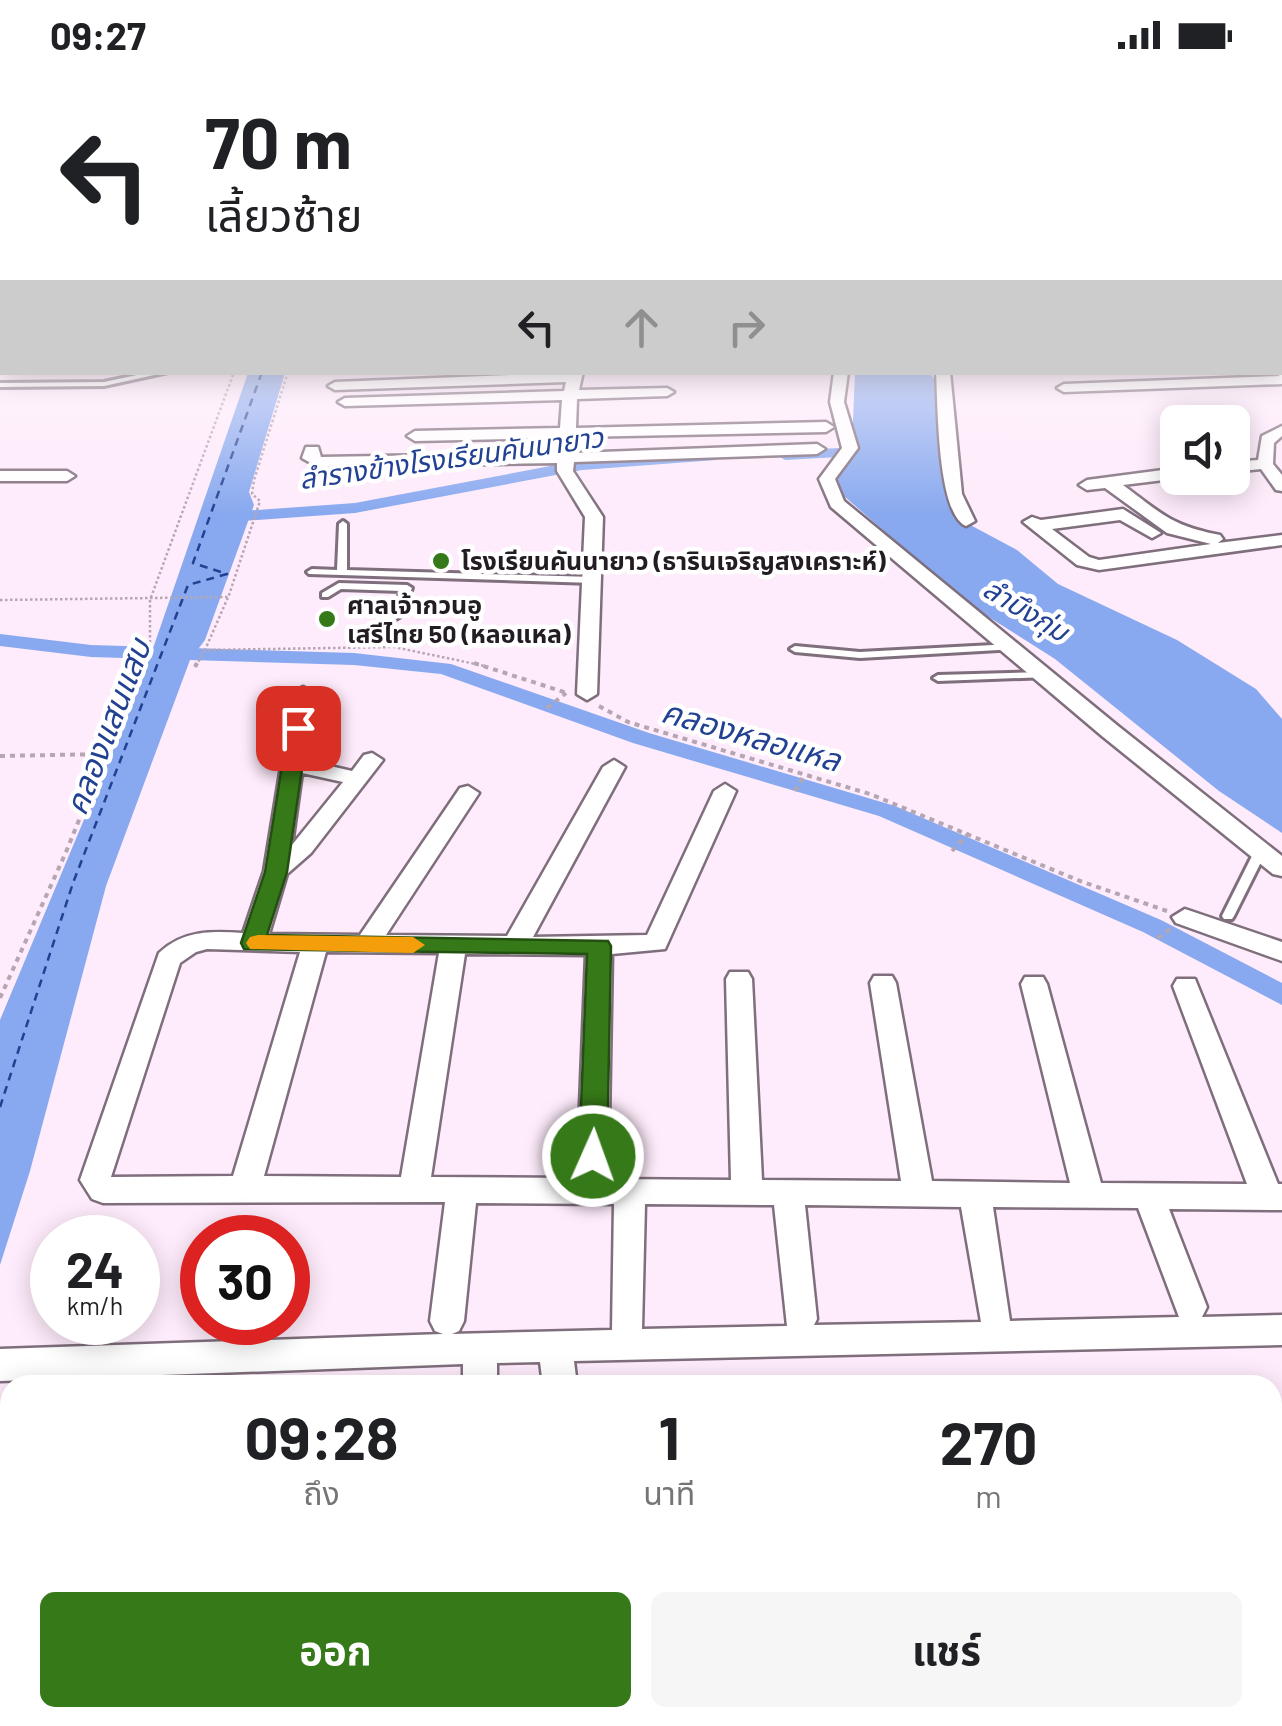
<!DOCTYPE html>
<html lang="th">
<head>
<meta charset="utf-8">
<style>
	body { margin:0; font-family:Barlow,"Noto Sans Thai",sans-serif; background:#f6f6f6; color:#202124; height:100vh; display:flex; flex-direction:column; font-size:38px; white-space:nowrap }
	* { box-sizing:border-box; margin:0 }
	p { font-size:32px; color:#757577 }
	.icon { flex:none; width:55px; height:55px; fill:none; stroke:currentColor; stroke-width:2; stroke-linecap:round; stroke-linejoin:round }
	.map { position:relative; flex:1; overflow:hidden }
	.details { position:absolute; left:0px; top:1305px; width:1282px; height:352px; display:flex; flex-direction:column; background:#fff; border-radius:30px 30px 0 0; box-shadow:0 5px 25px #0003 }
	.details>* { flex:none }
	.top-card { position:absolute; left:0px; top:0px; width:1282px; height:305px; box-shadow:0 5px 25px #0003; background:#fff; color:#202124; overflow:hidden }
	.buttons { position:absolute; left:1160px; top:335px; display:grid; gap:20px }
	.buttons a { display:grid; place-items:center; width:90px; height:90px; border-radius:15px; background:#fff; box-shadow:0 5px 25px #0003; font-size:50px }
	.speed { position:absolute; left:30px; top:1145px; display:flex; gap:20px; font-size:50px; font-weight:700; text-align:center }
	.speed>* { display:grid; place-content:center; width:130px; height:130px; border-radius:50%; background:#fff; box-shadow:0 5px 25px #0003; line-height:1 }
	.speed small { font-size:25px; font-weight:400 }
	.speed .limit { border:15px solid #d22; background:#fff; color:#111 }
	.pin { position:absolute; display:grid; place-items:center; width:85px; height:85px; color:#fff; margin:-42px; border-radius:20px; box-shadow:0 5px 15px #0006 }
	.me { position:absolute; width:110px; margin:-55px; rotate:2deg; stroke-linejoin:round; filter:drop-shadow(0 0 8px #0008) }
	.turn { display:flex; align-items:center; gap:35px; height:210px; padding:0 40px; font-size:45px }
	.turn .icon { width:130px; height:130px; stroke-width:2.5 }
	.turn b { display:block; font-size:70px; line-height:85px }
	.lanes { display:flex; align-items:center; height:95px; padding:0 40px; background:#0003; justify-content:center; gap:50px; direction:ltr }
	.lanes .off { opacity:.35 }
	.eta { display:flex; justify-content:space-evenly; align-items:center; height:170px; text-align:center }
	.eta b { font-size:60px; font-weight:700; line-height:70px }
	.button { display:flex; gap:20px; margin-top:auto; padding:20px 40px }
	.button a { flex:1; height:115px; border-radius:15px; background:#367918; color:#fff; font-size:40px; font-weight:700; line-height:115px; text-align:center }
	.button a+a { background:#f6f6f6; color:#202124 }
	.status { display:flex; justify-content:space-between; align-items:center; height:70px; padding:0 50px; background:#fff; direction:ltr }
	.status svg { height:28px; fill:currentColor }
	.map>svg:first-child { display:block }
</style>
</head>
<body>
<div class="status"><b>09:27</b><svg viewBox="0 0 49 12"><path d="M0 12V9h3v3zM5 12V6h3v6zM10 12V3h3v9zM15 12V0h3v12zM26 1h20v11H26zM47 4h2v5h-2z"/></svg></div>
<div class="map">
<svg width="1282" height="1656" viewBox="0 0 1282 1656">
	<rect width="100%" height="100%" fill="#feebfb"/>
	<g fill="#88a9ef">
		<path d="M248,303H285L249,422L254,435L205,570L190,590L106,816L30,1101L0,1195V950L140,616Z"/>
		<path d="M855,303H930L939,317L961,450L1017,480L1058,514L1177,570L1256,619L1282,649V763L1219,721L1055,589L965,532L828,412L852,373Z"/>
	</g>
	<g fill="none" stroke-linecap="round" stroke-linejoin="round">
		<g fill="#88a9ef" fill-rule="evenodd">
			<path d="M870,377L878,382L876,385L785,390L777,385L785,380Z"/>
			<path d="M710,382L718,387L716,390L582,400L355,443L215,453L206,448L215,443L355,433L582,390Z"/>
			<path d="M0,564L91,575L354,583L451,594L649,663L895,736L1161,850L1282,913V935L1143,862L879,746L633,673L441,604L354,595L91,587L0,576Z"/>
		</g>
		<path stroke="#224192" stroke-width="2.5" stroke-dasharray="8 6" stroke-linecap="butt" d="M0,1037L73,813L188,515L227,504L193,493L262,302"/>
		<defs>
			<g id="lane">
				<rect x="0" y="213" width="2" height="4"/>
				<rect x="0" y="284" width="2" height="4"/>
				<path d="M151,302H168L104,316L0,317V313L104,312Z"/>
				<path d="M343,451L347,454V500L593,507L598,510L593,513L309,504L307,502L312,499L337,500L339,454Z"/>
				<path d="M339,513L407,515L412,518L401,546L396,549L391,546L401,521L341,519L328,527H322V523Z"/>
				<path d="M1012,574L1017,577L1016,579L860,588L795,582L790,579L795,576L860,582Z"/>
				<path d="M1044,602L1048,603V607L938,611L933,608L938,605Z"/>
				<path d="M1261,776L1267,780L1234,846L1232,849H1224L1222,846L1255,780Z"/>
			</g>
			<g id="street">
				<rect x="1280" y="214" width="2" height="8"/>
				<path d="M583,302L579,320L667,318L674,322L667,326L577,329L576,358L826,352L834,357L826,362L575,367L574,383L817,374L825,379L817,384L574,392L573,401L603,447L597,624L587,630L577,624L585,447L557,401V393L318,397L302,388L306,377H318L321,387L558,383L559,368L415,371L407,366L415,361L560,358L562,330L345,336L338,332L345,328L564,321L566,312L335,320L328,316L335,312Z"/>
				<path d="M834,302H848L844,332L858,378L835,409L844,431L1118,656L1282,786V806L1273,804L1102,666L831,437L819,409L842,378L830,332Z"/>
				<path d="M936,302H950L962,424L975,451L966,456C937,444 938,334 936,302Z"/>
				<path d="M1282,306V314L1064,322L1057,318L1064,314Z"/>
				<path d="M1282,356V366L1274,373L1273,394L1282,405V421L1276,420L1261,399L1232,402V392L1258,390L1262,366Z"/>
				<path d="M1178,398L1180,408L1123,415C1162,444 1172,456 1220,465L1223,469L1218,473L1282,465V475L1099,500L1077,495L1023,452L1032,447L1041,450L1123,439L1161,463L1152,468L1120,450L1052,459L1089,487L1099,490L1211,474L1167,463L1105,418L1087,420L1079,415L1087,410Z"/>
				<path d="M0,401H67L75,406L67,411H0Z"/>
				<path d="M303,617L313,623L304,690L352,701L364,685L372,683L383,690L311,783L287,804L269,864L360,865L460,718L468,716L479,723L386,865L507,866L603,697L614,690L625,697L533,867L647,865L714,721L725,714L736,721L665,879L612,884L608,1109L731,1110L726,909L730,902H748L752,909L762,1110L901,1111L870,913L874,906H892L896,913L932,1111L1070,1113L1021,914L1025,907H1043L1047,914L1101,1113L1247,1114L1173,916L1177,909H1195L1278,1114H1282V1140L1169,1139L1207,1237L1202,1247L1282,1245V1275L574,1291L577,1315H543L540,1292L497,1293V1315H463V1294L0,1311V1279L443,1264L435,1261L430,1251L445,1132L103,1133L92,1129L80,1110L159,883C183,860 212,861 243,863L264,801L293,623ZM302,703L343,712L292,775ZM207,879L300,882L233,1106L111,1107L180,893L196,882ZM326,882L439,883L401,1107L264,1106ZM465,884L586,885L577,1108L431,1107ZM476,1133L614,1134L612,1260L452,1264L459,1261L464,1251ZM645,1134L774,1135L787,1256L642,1259ZM805,1135L961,1137L981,1252L814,1255L817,1249ZM993,1137L1138,1138L1179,1247L1010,1251Z"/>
				<path d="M1185,839L1282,872V891L1176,853L1172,847Z"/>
			</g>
			<g id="secondary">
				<rect x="1280" y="236" width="2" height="12"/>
				<path d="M1280,265L1282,266V279L1280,278Z"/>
				<path d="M1280,293L1282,294V307L1272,302H1280Z"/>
			</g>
		</defs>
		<use href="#lane" stroke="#7f6e7c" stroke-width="6"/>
		<use href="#street" stroke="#7f6e7c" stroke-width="5"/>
		<use href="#secondary" stroke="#7f6e7c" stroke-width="5"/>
		<g stroke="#b5a6b2" stroke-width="2.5" stroke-dasharray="2.5 2.5" stroke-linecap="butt">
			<path d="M288,302L254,410L252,424L260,431L229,525L205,580L394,577L485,596"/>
			<path d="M0,530L229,527"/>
			<path d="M142,596L150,575V530L234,302"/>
			<path d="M196,596L205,580"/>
		</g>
		<g stroke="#b5a6b2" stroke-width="4" stroke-dasharray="5 5" stroke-linecap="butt">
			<path d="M474,593L567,623"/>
			<path d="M195,597L197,593"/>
			<path d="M599,636L628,652L870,724L1080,811L1167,841"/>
			<path d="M547,638L566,623"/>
			<path d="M0,686L105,684"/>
			<path d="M795,721L805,704"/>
			<path d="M952,781L969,763"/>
			<path d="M1158,868L1170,859"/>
			<path d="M0,928L66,782L143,593"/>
		</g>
		<use href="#lane" fill="#fff" fill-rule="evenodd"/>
		<use href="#street" fill="#fff" fill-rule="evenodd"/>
		<use href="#secondary" fill="#fff" fill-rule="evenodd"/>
	</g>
	<linearGradient id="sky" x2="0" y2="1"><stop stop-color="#81b0eb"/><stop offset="0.48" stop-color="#fff6fd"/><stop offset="1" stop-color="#fff6fd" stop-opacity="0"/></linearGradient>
	<rect width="1282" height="444" fill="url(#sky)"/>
	<path fill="#367918" stroke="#234f10" stroke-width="2.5" d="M298,652L308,658L287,802L267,865L608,871L611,876L607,1086L603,1093L593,1097L584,1093L579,1086L587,884L244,879L241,873L265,802L288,658Z"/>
	<path fill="#f59e0b" d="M258,865L413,867L425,875L413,883L250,879L246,873L250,867Z"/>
	<g fill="#367918" stroke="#fff" stroke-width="4">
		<circle cx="441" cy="491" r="10"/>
		<circle cx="327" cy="549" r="10"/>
	</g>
	<g text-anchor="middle" stroke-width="9" stroke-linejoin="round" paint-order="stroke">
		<g font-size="25" font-weight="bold" fill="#231c22" stroke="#fff" text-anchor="start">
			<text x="461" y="500">โรงเรียนคันนายาว (ธารินเจริญสงเคราะห์)</text>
			<text x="347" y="544">ศาลเจ้ากวนอู<tspan x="347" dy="29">เสรีไทย 50 (หลอแหล)</tspan></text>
		</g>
		<g font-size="28" font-style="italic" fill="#224192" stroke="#fff">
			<text transform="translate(451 388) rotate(-8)" y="10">ลำรางข้างโรงเรียนคันนายาว</text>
			<text transform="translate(1026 540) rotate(31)" y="10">ลำบึงกุ่ม</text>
		</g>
		<g font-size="32" font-style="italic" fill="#224192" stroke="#fff">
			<text transform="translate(108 657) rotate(-69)" y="11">คลองแสนแสบ</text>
			<text transform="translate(751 666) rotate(16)" y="11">คลองหลอแหล</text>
		</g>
	</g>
</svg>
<div class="buttons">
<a><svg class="icon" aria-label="sound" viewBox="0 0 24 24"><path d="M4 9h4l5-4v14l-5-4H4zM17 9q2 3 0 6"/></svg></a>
</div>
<div class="speed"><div>24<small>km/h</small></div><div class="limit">30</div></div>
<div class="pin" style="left:298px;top:658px;background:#d93025"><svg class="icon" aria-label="arrive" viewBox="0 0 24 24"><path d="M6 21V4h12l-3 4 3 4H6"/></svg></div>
<svg class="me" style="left:593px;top:1086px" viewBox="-20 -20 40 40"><circle r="17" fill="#367918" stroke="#fff" stroke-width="3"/><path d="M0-11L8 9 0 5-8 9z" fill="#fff"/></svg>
<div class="top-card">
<div class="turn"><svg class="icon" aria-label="left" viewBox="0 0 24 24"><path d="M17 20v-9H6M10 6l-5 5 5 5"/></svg><div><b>70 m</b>เลี้ยวซ้าย</div></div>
<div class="lanes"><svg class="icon" aria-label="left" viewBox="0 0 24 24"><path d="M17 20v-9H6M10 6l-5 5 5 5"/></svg><svg class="icon off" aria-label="ahead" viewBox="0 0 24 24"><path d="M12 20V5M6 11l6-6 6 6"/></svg><svg class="icon off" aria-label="right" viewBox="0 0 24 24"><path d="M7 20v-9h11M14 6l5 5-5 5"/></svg></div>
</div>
<section class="details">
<div class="eta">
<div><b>09:28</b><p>ถึง</p></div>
<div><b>1</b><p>นาที</p></div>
<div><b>270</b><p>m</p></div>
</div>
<div class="button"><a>ออก</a><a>แชร์</a></div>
</section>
</div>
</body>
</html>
